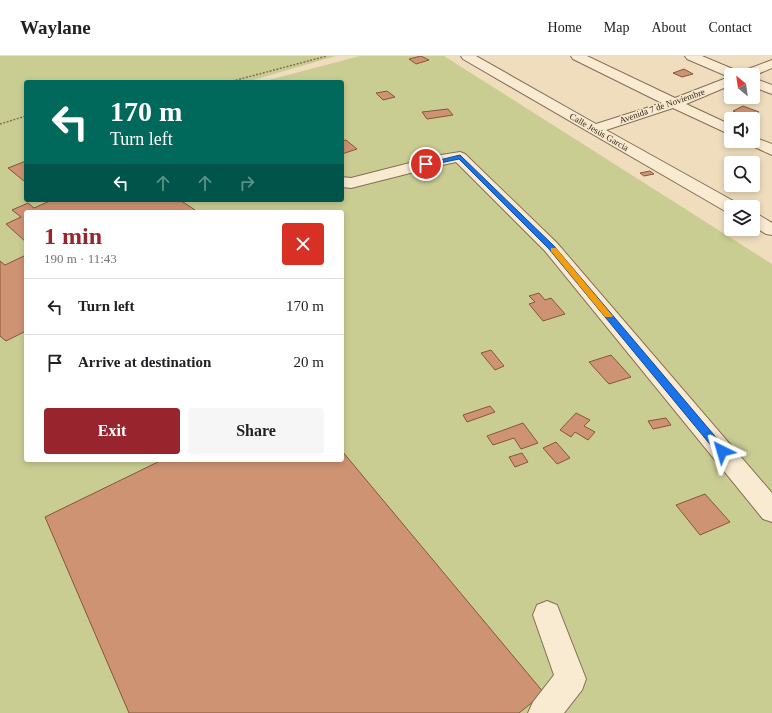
<!DOCTYPE html>
<html lang="en">
<head>
<meta charset="utf-8">
<style>
	body { margin:0; font-family:"Times New Roman",serif; background:#f6f6f6; color:#202124; height:100vh; display:flex; flex-direction:column; font-size:15px; white-space:nowrap }
	* { box-sizing:border-box; margin:0 }
	p { font-size:13px; color:#757577 }
	.icon { flex:none; width:22px; height:22px; fill:none; stroke:currentColor; stroke-width:2; stroke-linecap:round; stroke-linejoin:round }
	.map { position:relative; flex:1; overflow:hidden }
	.drawer { position:absolute; left:24px; top:154px; width:320px; height:252px; display:flex; flex-direction:column; background:#fff; border-radius:4px; box-shadow:0 2px 6px #0003 }
	.drawer>* { flex:none }
	.guide { position:absolute; left:24px; top:24px; width:320px; height:122px; border-radius:4px; box-shadow:0 2px 6px #0003; background:#00695c; color:#fff; overflow:hidden }
	.needle { width:26px; rotate:331deg }
	.controls { position:absolute; left:724px; top:12px; display:grid; gap:8px }
	.controls a { display:grid; place-items:center; width:36px; height:36px; border-radius:4px; background:#fff; box-shadow:0 2px 6px #0003; font-size:20px }
	.pin { position:absolute; display:grid; place-items:center; width:34px; height:34px; color:#fff; margin:-17px; border:2px solid #fff; border-radius:50%; box-shadow:0 1px 4px #0007 }
	.me { position:absolute; width:44px; margin:-22px; rotate:320deg; stroke-linejoin:round; filter:drop-shadow(0 0 3px #0008) }
	.turn { display:flex; align-items:center; gap:14px; height:84px; padding:0 20px; font-size:18px }
	.turn .icon { width:52px; height:52px; stroke-width:2.5 }
	.turn b { display:block; font-size:28px; line-height:34px }
	.lanes { display:flex; align-items:center; height:38px; padding:0 20px; background:#0003; justify-content:center; gap:20px; direction:ltr }
	.lanes .off { opacity:.35 }
	.round { display:grid; place-items:center; flex:none; width:42px; height:42px; border-radius:4px; background:#f6f6f6 }
	.summary { display:flex; align-items:center; justify-content:space-between; height:68px; padding:0 20px }
	h1 { font-size:24px; font-weight:700; line-height:30px; color:#98252d }
	.primary-button { display:flex; gap:8px; margin-top:auto; padding:8px 20px }
	.primary-button a { flex:1; height:46px; border-radius:4px; background:#98252d; color:#fff; font-size:16px; font-weight:700; line-height:46px; text-align:center }
	.primary-button a+a { background:#f6f6f6; color:#202124 }
	ul { padding:0; list-style:none }
	li { display:flex; align-items:center; gap:12px; height:56px; padding:0 20px; border-top:1px solid #e0e0e0 }
	li div { flex:1 }
	li b { display:block; font-size:15px }
	li em { font-style:normal }
	header { display:flex; align-items:center; gap:24px; box-sizing:border-box; height:56px; padding:0 20px; background:#fff; border-bottom:1px solid #e0e0e0 }
	header strong { font-size:19px }
	nav { display:flex; gap:22px; margin-inline-start:auto; font-size:14px }
	.map>svg:first-child { display:block }
</style>
</head>
<body>
<header>
<strong>Waylane</strong>
<nav><a>Home</a><a>Map</a><a>About</a><a>Contact</a></nav>
</header>
<div class="map">
<svg width="772" height="657" viewBox="0 0 772 657">
	<rect width="100%" height="100%" fill="#efddbe"/>
	<path fill="#cacd92" fill-rule="evenodd" d="M0,0H336L246,26H26V144H342V26H261L360,0H444L772,208V657H0ZM26,156H342V404H26Z"/>
	<g fill="#ce9373" stroke="#87553c">
		<path d="M421,0L429,4L416,8L409,3Z"/>
		<path d="M684,13L693,18L682,21L673,17Z"/>
		<path d="M387,35L395,41L383,44L376,37Z"/>
		<path d="M743,50L759,56L749,62L733,55Z"/>
		<path d="M448,53L453,59L427,63L422,56Z"/>
		<path d="M346,84L357,93L342,98V85Z"/>
		<path d="M26,105V124L24,125L8,112Z"/>
		<path d="M650,115L654,118L644,120L640,117Z"/>
		<path d="M52,144H180L195,154L191,156H26V186L6,168L21,161L12,154L28,147L34,152Z"/>
		<path d="M26,199V275L6,285L0,280V205L5,209Z"/>
		<path d="M539,237L545,244L551,242L565,258L543,265L529,248L535,246L529,240Z"/>
		<path d="M491,294L504,310L495,314L481,297Z"/>
		<path d="M611,299L631,321L609,328L589,306Z"/>
		<path d="M490,350L495,356L467,366L463,359Z"/>
		<path d="M576,357L590,364L584,370L595,376L588,384L575,376L571,381L560,374Z"/>
		<path d="M666,362L671,369L653,373L648,365Z"/>
		<path d="M523,367L538,387L521,393L514,382L493,389L487,380Z"/>
		<path d="M556,386L570,402L557,408L543,392Z"/>
		<path d="M342,395L544,637L519,657H129L45,461L162,404H342Z"/>
		<path d="M522,397L528,406L515,411L509,401Z"/>
		<path d="M705,438L730,466L700,479L676,449Z"/>
	</g>
	<g fill="none" stroke-linecap="round" stroke-linejoin="round">
		<defs>
			<g id="minor">
				<path d="M461,0H476L596,68L662,47L573,3L571,0H587L675,42L729,21L687,3L685,0H702L740,16L772,4V12L753,20L731,19V29L686,48L731,69V79L673,52L606,74L737,147L739,151H731V156L725,155L463,3Z"/>
				<path d="M753,22L772,29V38L753,31Z"/>
				<path d="M753,81L772,88V99L748,88L746,85H753Z"/>
				<path d="M460,96L465,98L557,187L772,437V466L763,463L545,195L456,106L442,109L351,132L342,131V121L351,122L441,99Z"/>
				<path d="M753,158L759,159L772,167V179L766,178L753,170Z"/>
				<path d="M547,545L557,549L586,623L582,634L564,657H528L533,646L554,619L533,559L537,549Z"/>
			</g>
		</defs>
		<use href="#minor" stroke="#876d56" stroke-width="2"/>
		<g stroke="#876d56" stroke-width="1.5" stroke-dasharray="2 1.5" stroke-linecap="butt">
			<path d="M229,26L327,0"/>
			<path d="M0,68L26,60"/>
		</g>
		<use href="#minor" fill="#f9ebd1" fill-rule="evenodd"/>
	</g>
	<path fill="#1a73e8" stroke="#114b97" d="M460,99L554,190L725,392L727,395L725,398H718L549,193L459,103L426,110L423,108Z"/>
	<path fill="#f59e0b" d="M551,192H556L611,258L613,260L611,261H605L551,195Z"/>
	<g text-anchor="middle" stroke-width="3" stroke-linejoin="round" paint-order="stroke">
		<g font-size="9" fill="#36271b" stroke="#f6e8ce">
			<text transform="translate(662 50) rotate(-19)" y="3">Avenida 7 de Noviembre</text>
			<text transform="translate(599 76) rotate(30)" y="3">Calle Jesús Garcia</text>
		</g>
	</g>
</svg>
<div class="controls">
<a><svg class="needle" viewBox="-14 -14 28 28"><path d="M0-13l5 13h-10z" fill="#e53935"/><path d="M0 13l5-13h-10z" fill="#757577"/></svg></a>
<a><svg class="icon" aria-label="sound" viewBox="0 0 24 24"><path d="M4 9h4l5-4v14l-5-4H4zM17 9q2 3 0 6"/></svg></a>
<a><svg class="icon" aria-label="search" viewBox="0 0 24 24"><circle cx="10" cy="10" r="6"/><path d="M15 15l6 6"/></svg></a>
<a><svg class="icon" aria-label="layers" viewBox="0 0 24 24"><path d="M12 4l9 5-9 5-9-5zM3 14l9 5 9-5"/></svg></a>
</div>
<div class="pin" style="left:426px;top:108px;background:#d93025"><svg class="icon" aria-label="arrive" viewBox="0 0 24 24"><path d="M6 21V4h12l-3 4 3 4H6"/></svg></div>
<svg class="me" style="left:722px;top:395px" viewBox="-20 -20 40 40"><path d="M0-17L14 15 0 8-14 15z" fill="#1a73e8" stroke="#fff" stroke-width="4"/></svg>
<div class="guide">
<div class="turn"><svg class="icon" aria-label="left" viewBox="0 0 24 24"><path d="M17 20v-9H6M10 6l-5 5 5 5"/></svg><div><b>170 m</b>Turn left</div></div>
<div class="lanes"><svg class="icon" aria-label="left" viewBox="0 0 24 24"><path d="M17 20v-9H6M10 6l-5 5 5 5"/></svg><svg class="icon off" aria-label="ahead" viewBox="0 0 24 24"><path d="M12 20V5M6 11l6-6 6 6"/></svg><svg class="icon off" aria-label="ahead" viewBox="0 0 24 24"><path d="M12 20V5M6 11l6-6 6 6"/></svg><svg class="icon off" aria-label="right" viewBox="0 0 24 24"><path d="M7 20v-9h11M14 6l5 5-5 5"/></svg></div>
</div>
<section class="drawer">
<div class="summary"><div><h1>1 min</h1><p>190 m · 11:43</p></div><a class="round" style="background:#d93025;color:#fff"><svg class="icon" aria-label="close" viewBox="0 0 24 24"><path d="M6 6l12 12M18 6L6 18"/></svg></a></div>
<ul>
<li><svg class="icon" aria-label="left" viewBox="0 0 24 24"><path d="M17 20v-9H6M10 6l-5 5 5 5"/></svg><div><b>Turn left</b></div><em>170 m</em></li>
<li><svg class="icon" aria-label="arrive" viewBox="0 0 24 24"><path d="M6 21V4h12l-3 4 3 4H6"/></svg><div><b>Arrive at destination</b></div><em>20 m</em></li>
</ul>
<div class="primary-button"><a>Exit</a><a>Share</a></div>
</section>
</div>
</body>
</html>
